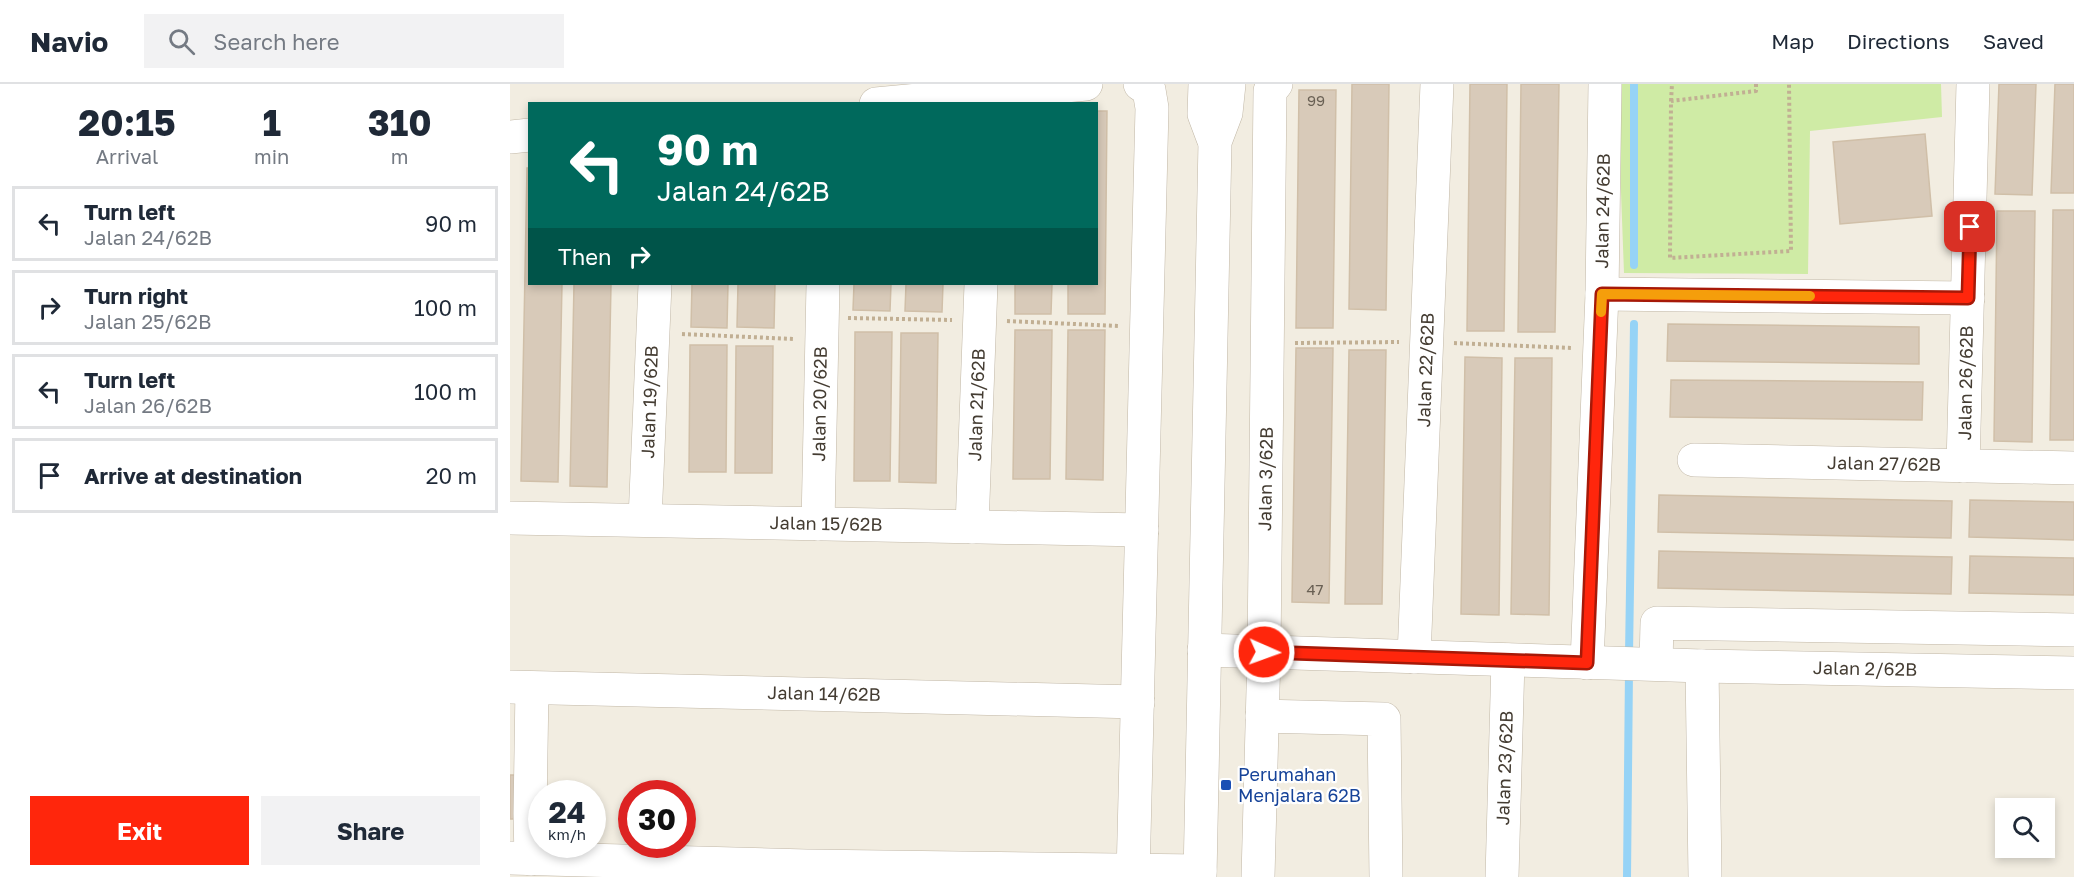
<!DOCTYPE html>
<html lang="en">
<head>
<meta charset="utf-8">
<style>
	body { margin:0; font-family:"Golos Text",sans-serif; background:#f2f2f3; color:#1f2937; height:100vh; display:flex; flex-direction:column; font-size:22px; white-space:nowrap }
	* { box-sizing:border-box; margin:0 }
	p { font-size:20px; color:#747a83 }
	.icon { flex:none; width:33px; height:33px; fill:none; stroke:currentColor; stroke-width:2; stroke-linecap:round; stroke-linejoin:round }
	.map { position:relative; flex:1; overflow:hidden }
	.panel { display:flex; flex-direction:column; background:#fff; width:510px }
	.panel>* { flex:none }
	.hud { position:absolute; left:18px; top:18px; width:570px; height:183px; border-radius:0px; box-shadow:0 3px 9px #0003; background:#00695c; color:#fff; overflow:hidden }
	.tools { position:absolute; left:1485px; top:714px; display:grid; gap:12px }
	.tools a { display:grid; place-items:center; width:60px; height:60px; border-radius:0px; background:#fff; box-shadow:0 3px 9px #0003; font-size:30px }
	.speed { position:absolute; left:18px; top:696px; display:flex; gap:12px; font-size:30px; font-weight:700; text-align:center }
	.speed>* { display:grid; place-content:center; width:78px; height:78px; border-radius:50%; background:#fff; box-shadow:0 3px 9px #0003; line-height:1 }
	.speed small { font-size:15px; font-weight:400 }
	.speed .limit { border:9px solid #d22; background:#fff; color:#111 }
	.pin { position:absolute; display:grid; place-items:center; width:51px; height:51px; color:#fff; margin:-26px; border-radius:12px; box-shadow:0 3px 9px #0006 }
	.me { position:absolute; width:66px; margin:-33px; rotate:92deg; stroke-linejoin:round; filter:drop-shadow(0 0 4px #0008) }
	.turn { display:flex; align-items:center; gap:21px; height:126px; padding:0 30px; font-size:27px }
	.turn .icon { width:78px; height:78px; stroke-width:2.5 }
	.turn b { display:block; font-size:42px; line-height:51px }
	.then { display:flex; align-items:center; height:57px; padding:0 30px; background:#0003; gap:12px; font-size:22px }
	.eta { display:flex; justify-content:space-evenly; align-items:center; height:102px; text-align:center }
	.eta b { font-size:36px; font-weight:700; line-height:42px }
	.button { display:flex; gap:12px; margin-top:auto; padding:12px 30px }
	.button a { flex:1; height:69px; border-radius:0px; background:#ff260c; color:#fff; font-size:24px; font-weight:700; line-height:69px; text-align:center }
	.button a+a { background:#f2f2f3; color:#1f2937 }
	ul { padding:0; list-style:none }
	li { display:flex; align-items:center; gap:18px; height:75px; margin:0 12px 9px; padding:0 18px; border:3px solid #e0e1e3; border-radius:0px }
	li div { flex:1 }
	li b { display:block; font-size:22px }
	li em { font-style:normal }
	header { display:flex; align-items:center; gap:36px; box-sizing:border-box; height:84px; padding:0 30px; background:#fff; border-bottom:2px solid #e0e1e3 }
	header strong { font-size:28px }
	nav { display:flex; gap:33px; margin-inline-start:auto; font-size:21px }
	.search { width:420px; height:54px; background:#f2f2f3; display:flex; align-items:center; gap:15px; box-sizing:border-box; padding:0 21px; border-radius:0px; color:#747a83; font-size:22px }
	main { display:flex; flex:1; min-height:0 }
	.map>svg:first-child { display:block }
</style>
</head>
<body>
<header>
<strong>Navio</strong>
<div class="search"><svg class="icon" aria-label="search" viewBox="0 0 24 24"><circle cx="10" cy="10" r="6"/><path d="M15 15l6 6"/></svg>Search here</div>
<nav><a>Map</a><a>Directions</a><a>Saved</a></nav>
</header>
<main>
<section class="panel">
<div class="eta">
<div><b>20:15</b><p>Arrival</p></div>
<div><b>1</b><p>min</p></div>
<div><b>310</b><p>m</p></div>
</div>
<ul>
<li><svg class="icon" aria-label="left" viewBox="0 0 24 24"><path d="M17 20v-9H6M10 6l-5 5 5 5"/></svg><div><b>Turn left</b><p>Jalan 24/62B</p></div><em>90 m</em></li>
<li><svg class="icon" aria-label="right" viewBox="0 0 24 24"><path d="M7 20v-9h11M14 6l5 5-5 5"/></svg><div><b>Turn right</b><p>Jalan 25/62B</p></div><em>100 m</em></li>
<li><svg class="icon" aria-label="left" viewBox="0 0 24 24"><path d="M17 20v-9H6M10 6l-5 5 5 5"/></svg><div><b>Turn left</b><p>Jalan 26/62B</p></div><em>100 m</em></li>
<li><svg class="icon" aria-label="arrive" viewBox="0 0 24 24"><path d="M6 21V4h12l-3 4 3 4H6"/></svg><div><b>Arrive at destination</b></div><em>20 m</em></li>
</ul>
<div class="button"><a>Exit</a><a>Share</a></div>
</section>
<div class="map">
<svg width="1564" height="793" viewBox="0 0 1564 793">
	<rect width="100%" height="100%" fill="#f2ede1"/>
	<path fill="#cfeba5" d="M1107,0H1431L1432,33L1300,47L1298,190L1114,189Z"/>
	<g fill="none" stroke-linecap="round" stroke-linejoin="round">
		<g stroke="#96d3f6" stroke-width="8">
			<path d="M1124,181V0"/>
			<path d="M1119,571L1124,240"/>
			<path d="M1117,793L1119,586"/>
		</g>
	</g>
	<g fill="#d8cab9" stroke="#d0bfa8" stroke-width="1.5">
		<path d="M842,0H879L876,226L839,225Z"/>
		<path d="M960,0H997L994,247H957Z"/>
		<path d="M1011,0H1049L1045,248H1008Z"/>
		<path d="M1489,0H1526L1522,111L1485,110Z"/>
		<path d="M1545,0H1564V109H1541Z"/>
		<path d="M789,6H826L823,244H786Z"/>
		<path d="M586,27H597L595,230H558V200H586Z"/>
		<path d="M1415,50L1422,132L1330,140L1323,58Z"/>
		<path d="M17,84H20V200H52L48,398L11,397Z"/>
		<path d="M1543,126H1564V356H1540Z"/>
		<path d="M1487,127H1525L1522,358L1484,357Z"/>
		<path d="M64,200H101L97,403L60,402Z"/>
		<path d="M182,200H218L217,244L181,243Z"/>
		<path d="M228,200H265L264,244L227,243Z"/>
		<path d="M344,200H381L380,227L343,226Z"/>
		<path d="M396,200H433L432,228L395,227Z"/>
		<path d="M505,200H542L541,230H505Z"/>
		<path d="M1158,240L1409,243V280L1157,277Z"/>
		<path d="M505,246H542L540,395H503Z"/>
		<path d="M558,246H595L593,396L556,395Z"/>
		<path d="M345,248H382L380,397H344Z"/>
		<path d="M391,249H428L426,399L389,398Z"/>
		<path d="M180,261H217L216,388H179Z"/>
		<path d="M226,262H263L262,389H225Z"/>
		<path d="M786,264H823L819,519L782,518Z"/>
		<path d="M839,266H876L872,520H835Z"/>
		<path d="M955,273L992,274L989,531L951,530Z"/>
		<path d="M1005,274H1042L1039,531L1001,530Z"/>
		<path d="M1161,296L1413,298L1412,336L1160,333Z"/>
		<path d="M1149,411L1442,417L1441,454L1148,448Z"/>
		<path d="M1460,416L1564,418V456L1459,453Z"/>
		<path d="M1149,467L1442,473L1441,510L1148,504Z"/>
		<path d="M1460,472L1564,474V511L1459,509Z"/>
		<path d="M0,691H9L8,735H0Z"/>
	</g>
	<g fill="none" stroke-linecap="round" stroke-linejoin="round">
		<defs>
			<g id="minor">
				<path d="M695,0L694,30L703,54"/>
				<path d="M366,20L576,0"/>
				<path d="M0,53L20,51"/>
				<path d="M1092,210L1458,214"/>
				<path d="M1184,376L1564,384"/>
				<path d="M1453,382L1463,0"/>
				<path d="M0,434L632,446"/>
				<path d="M135,436L145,200"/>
				<path d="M308,440L313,200"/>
				<path d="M462,443L471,200"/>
				<path d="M694,566L1192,582L1564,589"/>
				<path d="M904,573L927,0"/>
				<path d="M1077,579L1092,210L1095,0"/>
				<path d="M1146,580L1147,539L1564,546"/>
				<path d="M1192,582L1195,793"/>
				<path d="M0,603L628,618"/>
				<path d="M752,632L874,635L876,793"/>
				<path d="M0,774L297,782L690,787"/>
				<path d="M21,775L20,730L22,604"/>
				<path d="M623,793L642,24L639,6L630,0"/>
				<path d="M690,793L705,58L716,29L719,0"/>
				<path d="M748,793L754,568L760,7L766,0"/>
				<path d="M992,793L998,576"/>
			</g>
		</defs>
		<use href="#minor" stroke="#c1b7a6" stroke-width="34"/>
		<g stroke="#c1af93" stroke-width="4" stroke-dasharray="3 3" stroke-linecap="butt">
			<path d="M1246,0V7L1161,17L1160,174L1281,167L1279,0"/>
			<path d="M1161,17L1162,0"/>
			<path d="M338,234L442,236"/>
			<path d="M497,237L609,242"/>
			<path d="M172,250L284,255"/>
			<path d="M785,259L889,258"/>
			<path d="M944,259L1062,264"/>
		</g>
		<use href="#minor" stroke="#fff" stroke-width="33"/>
	</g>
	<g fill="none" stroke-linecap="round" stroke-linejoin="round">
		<defs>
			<path id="route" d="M754,568L1077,579L1092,210L1458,214L1460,143"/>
		</defs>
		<use href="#route" stroke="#a61908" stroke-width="15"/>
		<use href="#route" stroke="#ff260c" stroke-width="10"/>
		<path stroke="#f59e0b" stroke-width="10" d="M1091,228L1092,210L1300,212"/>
	</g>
	<rect fill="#1a4fb4" stroke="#fff" stroke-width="2" x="710" y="695" width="12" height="12" rx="3"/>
	<g text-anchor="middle" stroke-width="4.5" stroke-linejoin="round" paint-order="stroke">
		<g font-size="15" fill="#696054">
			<text x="806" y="22">99</text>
			<text x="805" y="511">47</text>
		</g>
		<g font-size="18" fill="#443c32" stroke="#fff">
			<text transform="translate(1093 127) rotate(-89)" y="6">Jalan 24/62B</text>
			<text transform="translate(916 286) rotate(-88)" y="6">Jalan 22/62B</text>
			<text transform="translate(1456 299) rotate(-89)" y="6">Jalan 26/62B</text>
			<text transform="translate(140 318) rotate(-88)" y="6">Jalan 19/62B</text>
			<text transform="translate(310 320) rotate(-89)" y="6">Jalan 20/62B</text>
			<text transform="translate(467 321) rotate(-88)" y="6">Jalan 21/62B</text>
			<text transform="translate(1374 380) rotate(1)" y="6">Jalan 27/62B</text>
			<text transform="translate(756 395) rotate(-89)" y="6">Jalan 3/62B</text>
			<text transform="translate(316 440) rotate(1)" y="6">Jalan 15/62B</text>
			<text transform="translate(1355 585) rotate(1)" y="6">Jalan 2/62B</text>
			<text transform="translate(314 610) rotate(1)" y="6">Jalan 14/62B</text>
			<text transform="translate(995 684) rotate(-88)" y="6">Jalan 23/62B</text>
		</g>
		<g font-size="18" fill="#164399" stroke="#fff" text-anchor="start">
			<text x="728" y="697">Perumahan<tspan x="728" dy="21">Menjalara 62B</tspan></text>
		</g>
	</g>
</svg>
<div class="tools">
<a><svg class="icon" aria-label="search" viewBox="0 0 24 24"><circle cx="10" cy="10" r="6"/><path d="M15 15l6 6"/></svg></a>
</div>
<div class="speed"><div>24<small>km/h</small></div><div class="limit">30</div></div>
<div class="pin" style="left:1460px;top:143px;background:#d93025"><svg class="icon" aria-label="arrive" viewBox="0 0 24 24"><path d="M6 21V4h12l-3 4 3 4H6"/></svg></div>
<svg class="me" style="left:754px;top:568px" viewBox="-20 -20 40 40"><circle r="17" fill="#ff260c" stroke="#fff" stroke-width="3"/><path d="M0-11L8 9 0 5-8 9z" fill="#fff"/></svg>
<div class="hud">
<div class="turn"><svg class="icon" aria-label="left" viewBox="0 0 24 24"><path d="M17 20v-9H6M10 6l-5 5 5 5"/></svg><div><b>90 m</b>Jalan 24/62B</div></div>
<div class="then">Then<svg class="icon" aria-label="right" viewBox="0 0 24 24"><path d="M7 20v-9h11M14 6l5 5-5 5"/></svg></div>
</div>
</div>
</main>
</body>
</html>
